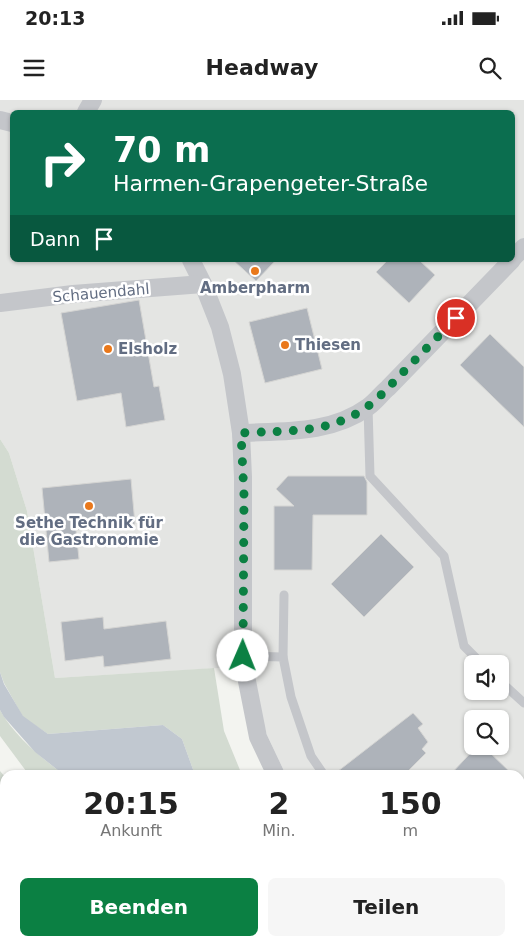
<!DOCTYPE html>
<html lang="de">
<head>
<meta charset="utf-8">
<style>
	body { margin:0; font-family:"DejaVu Sans",sans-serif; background:#f6f6f6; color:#222; height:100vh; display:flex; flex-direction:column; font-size:19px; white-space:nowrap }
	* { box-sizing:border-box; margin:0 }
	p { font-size:16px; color:#767676 }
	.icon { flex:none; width:28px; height:28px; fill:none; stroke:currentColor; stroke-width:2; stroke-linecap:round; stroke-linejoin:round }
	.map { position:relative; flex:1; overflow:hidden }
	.details { position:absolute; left:0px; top:670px; width:525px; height:176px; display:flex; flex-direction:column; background:#fff; border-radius:15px 15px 0 0; box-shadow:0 1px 4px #0004 }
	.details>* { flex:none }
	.hud { position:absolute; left:10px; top:10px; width:505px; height:152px; border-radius:8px; box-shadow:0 1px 4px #0004; background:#0b6e4f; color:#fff; overflow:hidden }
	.tools { position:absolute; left:464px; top:555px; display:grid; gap:10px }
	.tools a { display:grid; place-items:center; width:45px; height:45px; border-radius:8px; background:#fff; box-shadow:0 1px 4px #0004; font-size:25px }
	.pin { position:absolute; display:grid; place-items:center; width:42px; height:42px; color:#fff; margin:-21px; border:2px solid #fff; border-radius:50%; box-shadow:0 1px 5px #0007 }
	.me { position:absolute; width:55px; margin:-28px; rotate:1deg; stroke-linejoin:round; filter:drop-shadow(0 0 4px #0008) }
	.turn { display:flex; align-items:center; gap:18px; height:105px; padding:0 20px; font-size:22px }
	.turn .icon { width:65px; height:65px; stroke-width:2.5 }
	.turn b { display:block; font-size:35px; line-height:42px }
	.then { display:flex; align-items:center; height:48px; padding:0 20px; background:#0003; gap:10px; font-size:19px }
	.eta { display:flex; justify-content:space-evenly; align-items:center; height:85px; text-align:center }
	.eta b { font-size:30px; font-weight:700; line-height:35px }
	.cta { display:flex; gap:10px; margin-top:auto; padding:10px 20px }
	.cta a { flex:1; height:58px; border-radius:8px; background:#0b8043; color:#fff; font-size:20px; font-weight:700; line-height:58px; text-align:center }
	.cta a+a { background:#f6f6f6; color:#222 }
	.status { display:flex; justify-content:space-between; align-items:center; height:35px; padding:0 25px; background:#fff; direction:ltr }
	.status svg { height:14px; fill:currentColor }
	header { display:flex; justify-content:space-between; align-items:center; height:65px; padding:0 20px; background:#fff; font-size:22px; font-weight:700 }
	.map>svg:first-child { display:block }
</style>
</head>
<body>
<div class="status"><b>20:13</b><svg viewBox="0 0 49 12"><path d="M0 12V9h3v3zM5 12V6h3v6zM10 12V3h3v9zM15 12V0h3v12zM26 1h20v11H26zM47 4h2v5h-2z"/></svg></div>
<header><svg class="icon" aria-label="menu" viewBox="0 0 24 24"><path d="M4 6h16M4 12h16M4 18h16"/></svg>Headway<svg class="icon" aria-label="search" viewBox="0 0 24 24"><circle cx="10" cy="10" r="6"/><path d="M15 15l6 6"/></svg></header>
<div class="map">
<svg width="524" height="846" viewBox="0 0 524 846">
	<rect width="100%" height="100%" fill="#f3f4f0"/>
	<path fill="#e4e5e3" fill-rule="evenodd" d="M0,0H524V846H216L219,841H520V675H286L267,635L258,604L251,566L55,578L27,411L9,353L0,339ZM12,12H512V160H12ZM472,564H500V591H472ZM472,619H500V646H472Z"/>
	<g fill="#d3dbd1">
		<path d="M0,339L9,353L27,411L55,578L214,568L224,631L242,675H195L182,639L163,625L48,634L23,617L4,583L0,572Z"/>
		<path d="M0,610C15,637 41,657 64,675H29L0,636Z"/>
		<path d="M0,671L5,677V841H112L115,846H0Z"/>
		<path d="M134,841H213L210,846H137Z"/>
	</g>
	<path fill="#c1c8d0" d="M0,572L4,584L23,616L48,634L163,625L182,639L195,675H64L35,652L4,617L0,610Z"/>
	<g fill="#aeb3ba" stroke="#d5d5d3">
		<path d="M233,160H276L256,181Z"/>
		<path d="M388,160H419L435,175L409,203L376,172Z"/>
		<path d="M139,200L154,287L159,286L165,320L126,327L121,293L77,301L61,213Z"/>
		<path d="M307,208L322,269L265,283L249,222Z"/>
		<path d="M490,234L524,267V327L460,265Z"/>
		<path d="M288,376H364L367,382V415H313L312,470H274V406H294L276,389Z"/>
		<path d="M131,379L135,424L76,430L79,459L49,462L42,388Z"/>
		<path d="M381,434L414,467L364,517L331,484Z"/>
		<path d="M103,517L104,529L166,521L171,559L104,567L103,556L65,561L61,522Z"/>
		<path d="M413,613L423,624L418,628L428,642L422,649L426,653L404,675H333Z"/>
		<path d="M477,646H483L513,675H450Z"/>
	</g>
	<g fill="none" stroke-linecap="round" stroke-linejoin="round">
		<g stroke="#c4c6ca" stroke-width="9">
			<path d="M368,307L370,376L444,456L464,546L482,564"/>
			<path d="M243,556L283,557L291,597L311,656L324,675"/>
			<path d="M283,557L284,495"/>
			<path d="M500,581L524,603"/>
		</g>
		<g stroke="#c4c6ca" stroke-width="18">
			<path d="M86,12L93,0"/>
			<path d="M0,20L12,23"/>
			<path d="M512,159L524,147"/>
			<path d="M191,160L203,184L220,227L232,274L241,333L243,377V561L258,637L276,675"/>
			<path d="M0,203L73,194L203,184"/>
			<path d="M241,333C284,331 331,334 368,307C375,302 381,294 388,288L512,160"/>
			<path d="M465,841L471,846"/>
		</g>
	</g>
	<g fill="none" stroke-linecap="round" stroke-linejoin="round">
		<path stroke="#0b8043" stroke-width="9" stroke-dasharray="0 16.2" d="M243,556L244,395L241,333C293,330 337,335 378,298L456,218"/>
	</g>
	<g fill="#e9781b" stroke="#fff" stroke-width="2">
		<circle cx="255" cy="171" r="5"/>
		<circle cx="285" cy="245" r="5"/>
		<circle cx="108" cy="249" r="5"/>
		<circle cx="89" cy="406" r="5"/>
	</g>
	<g text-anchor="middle" stroke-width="5" stroke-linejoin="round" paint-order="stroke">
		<g font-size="15" font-weight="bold" fill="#626d82" stroke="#fff">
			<text x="255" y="193">Amberpharm</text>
			<text x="295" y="250" text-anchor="start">Thiesen</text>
			<text x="118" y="254" text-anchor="start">Elsholz</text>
			<text x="89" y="428">Sethe Technik für<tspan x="89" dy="17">die Gastronomie</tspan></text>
		</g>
		<g font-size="15" fill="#626d82" stroke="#fff">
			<text transform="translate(101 193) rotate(-5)" y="5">Schauendahl</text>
		</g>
	</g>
</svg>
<div class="tools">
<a><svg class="icon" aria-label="sound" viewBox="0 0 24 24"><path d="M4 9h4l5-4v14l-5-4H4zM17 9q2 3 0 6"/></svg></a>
<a><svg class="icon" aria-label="search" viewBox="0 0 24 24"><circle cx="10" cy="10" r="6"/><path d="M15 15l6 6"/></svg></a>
</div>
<div class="pin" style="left:456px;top:218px;background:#d93025"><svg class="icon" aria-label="arrive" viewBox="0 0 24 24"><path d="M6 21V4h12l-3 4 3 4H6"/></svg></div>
<svg class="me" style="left:243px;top:556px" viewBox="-20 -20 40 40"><circle r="19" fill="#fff"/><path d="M0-13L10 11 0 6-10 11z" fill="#0b8043"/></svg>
<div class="hud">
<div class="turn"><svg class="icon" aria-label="right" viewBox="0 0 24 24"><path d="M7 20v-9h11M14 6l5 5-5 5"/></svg><div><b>70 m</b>Harmen-Grapengeter-Straße</div></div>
<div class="then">Dann<svg class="icon" aria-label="arrive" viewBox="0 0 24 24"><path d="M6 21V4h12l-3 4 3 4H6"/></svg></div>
</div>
<section class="details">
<div class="eta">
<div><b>20:15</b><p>Ankunft</p></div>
<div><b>2</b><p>Min.</p></div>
<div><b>150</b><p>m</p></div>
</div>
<div class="cta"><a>Beenden</a><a>Teilen</a></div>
</section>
</div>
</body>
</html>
